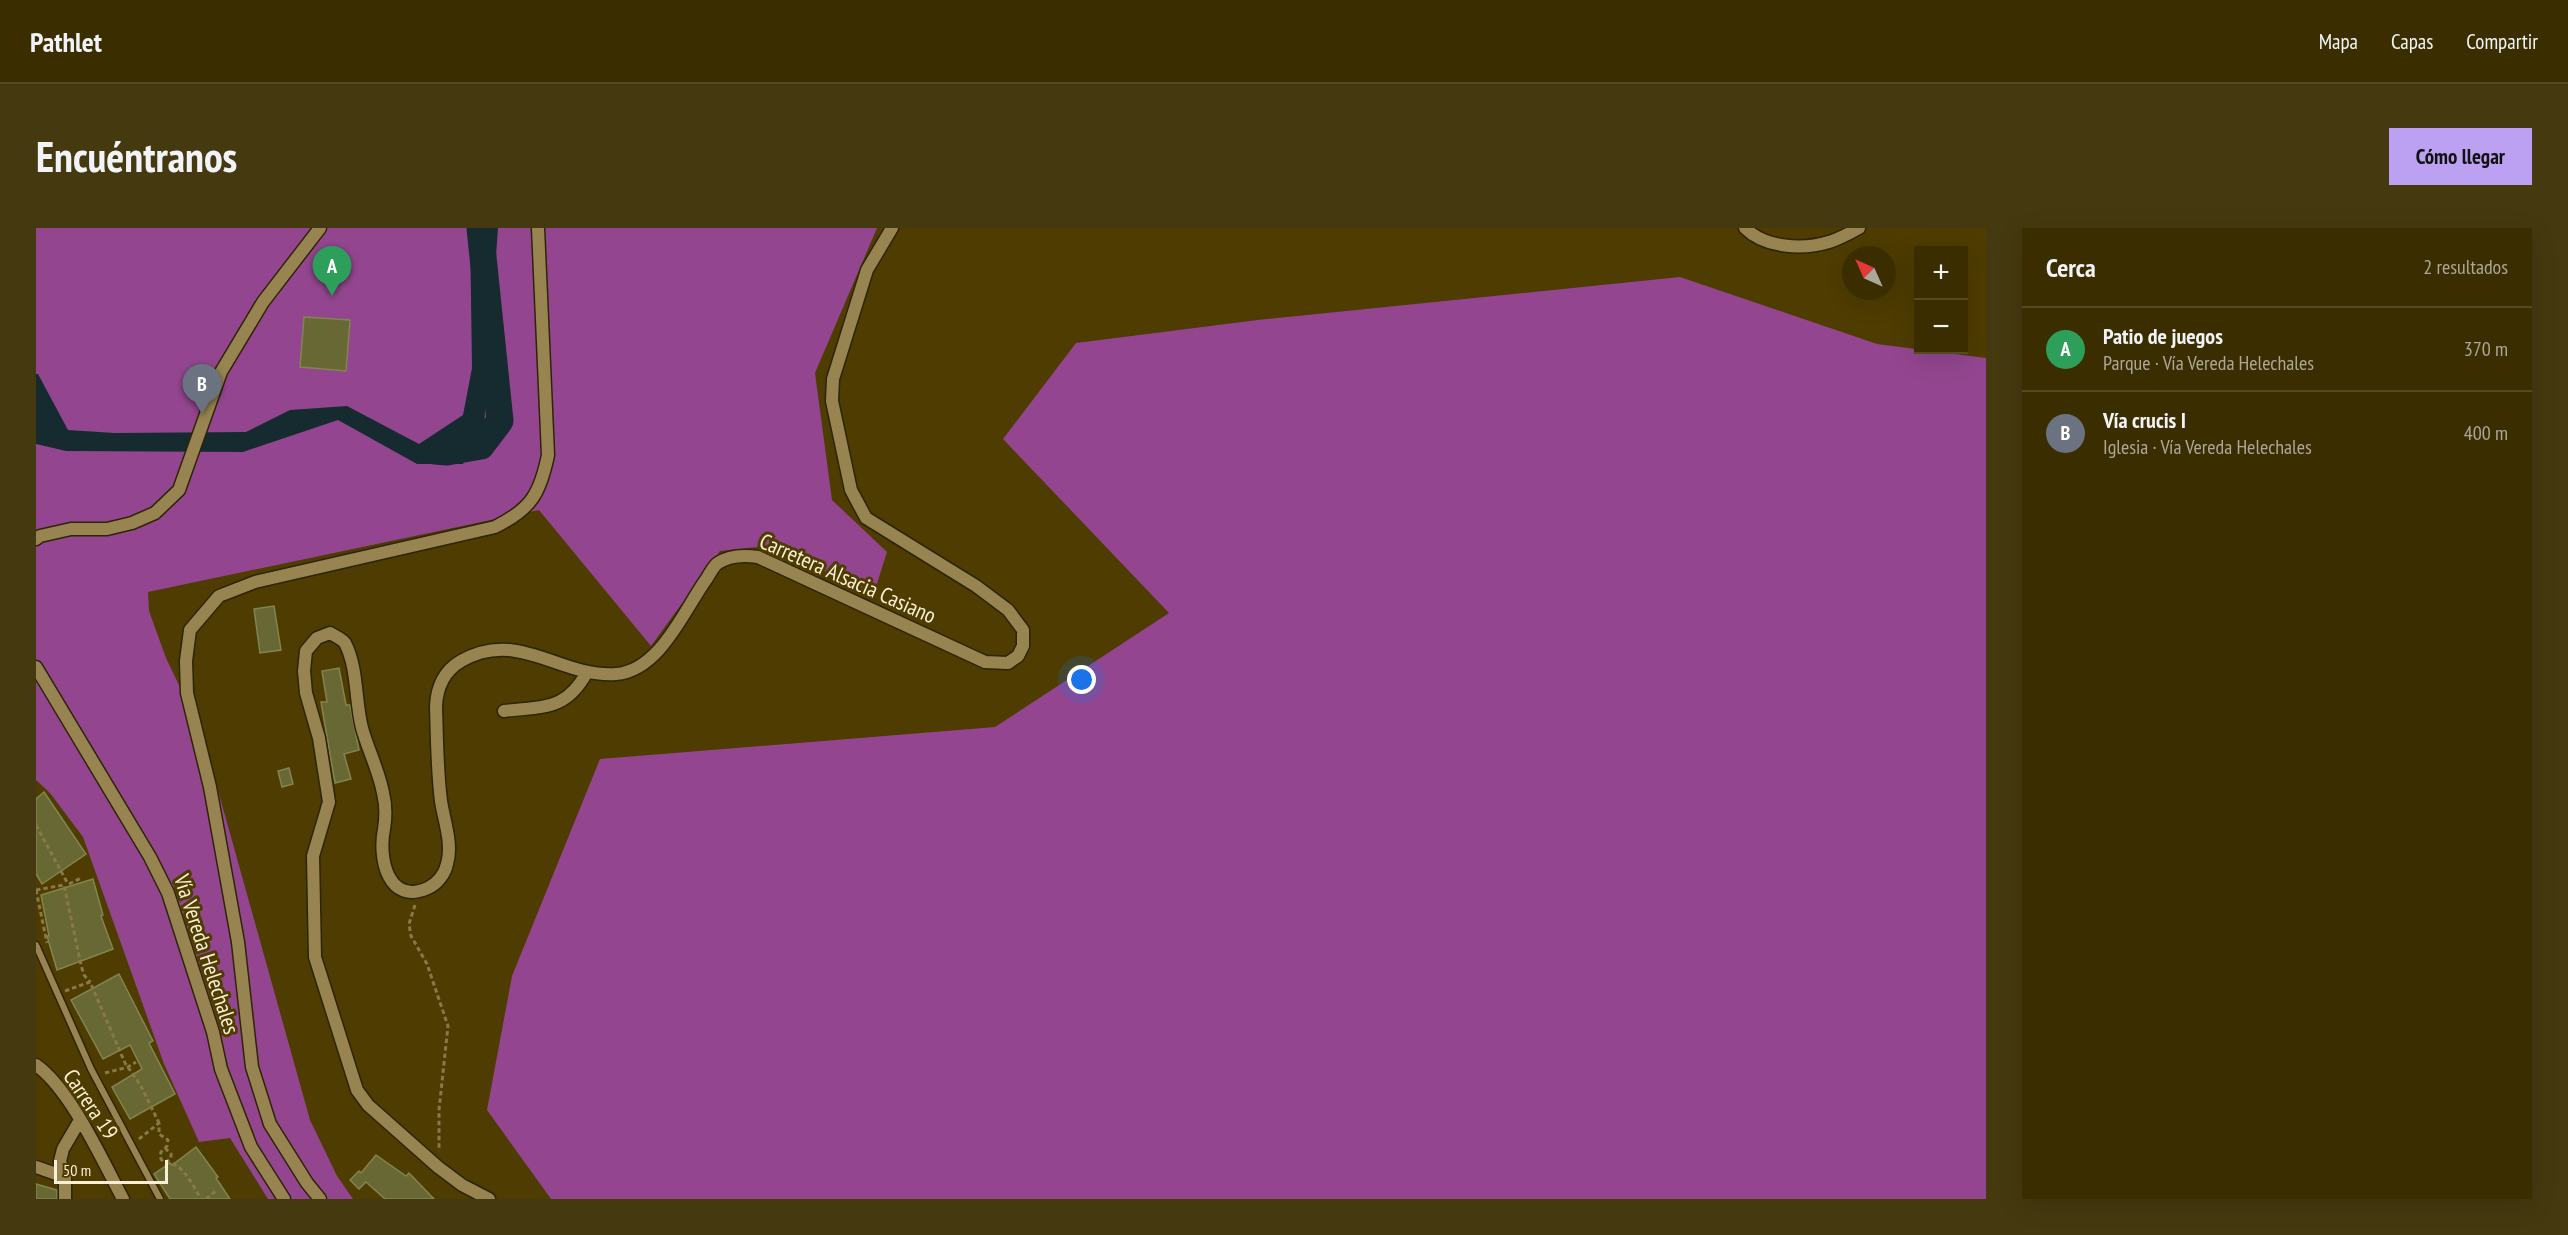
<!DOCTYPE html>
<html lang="es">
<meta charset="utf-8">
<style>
body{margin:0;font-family:"PT Sans Narrow",sans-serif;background:#45390f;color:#f1f3f6}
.controls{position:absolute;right:18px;top:18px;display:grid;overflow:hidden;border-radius:0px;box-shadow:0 6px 24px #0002}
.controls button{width:54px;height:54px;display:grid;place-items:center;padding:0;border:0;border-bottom:2px solid #544922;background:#3a2d00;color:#f1f3f6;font:30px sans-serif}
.compass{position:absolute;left:1806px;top:18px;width:54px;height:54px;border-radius:50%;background:#3a2d00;box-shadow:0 6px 24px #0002;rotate:315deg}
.scale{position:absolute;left:18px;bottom:15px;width:114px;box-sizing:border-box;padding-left:6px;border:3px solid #f9efd4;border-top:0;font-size:16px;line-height:21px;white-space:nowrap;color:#f9efd4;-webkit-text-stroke:4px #4e3c00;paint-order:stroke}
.you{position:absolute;left:1046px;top:452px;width:21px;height:21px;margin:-15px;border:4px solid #fff;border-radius:50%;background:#1a73e8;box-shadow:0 0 0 9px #1a73e833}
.badge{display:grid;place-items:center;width:39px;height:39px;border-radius:50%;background:#bca0f2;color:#fff;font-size:20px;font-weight:700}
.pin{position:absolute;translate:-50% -50px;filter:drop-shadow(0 2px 3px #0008)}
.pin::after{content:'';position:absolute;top:32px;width:21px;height:18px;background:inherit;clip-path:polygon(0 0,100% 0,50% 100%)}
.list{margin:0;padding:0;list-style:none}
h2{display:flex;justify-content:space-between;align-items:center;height:78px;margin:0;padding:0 24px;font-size:26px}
h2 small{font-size:20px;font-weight:400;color:#aba899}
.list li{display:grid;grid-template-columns:39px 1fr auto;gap:18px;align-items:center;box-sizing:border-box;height:84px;padding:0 24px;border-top:2px solid #544922}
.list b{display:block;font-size:22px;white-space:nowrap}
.list p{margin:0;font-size:20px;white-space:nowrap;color:#aba899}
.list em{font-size:20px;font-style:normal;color:#aba899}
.map{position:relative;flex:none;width:1950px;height:971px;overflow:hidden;border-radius:0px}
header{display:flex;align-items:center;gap:36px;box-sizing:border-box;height:84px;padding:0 30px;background:#3a2d00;border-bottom:2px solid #544922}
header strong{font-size:28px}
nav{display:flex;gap:33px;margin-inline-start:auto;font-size:21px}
.intro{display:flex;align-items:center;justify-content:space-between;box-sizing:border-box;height:144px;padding:0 36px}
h1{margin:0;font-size:42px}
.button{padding:15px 27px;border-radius:0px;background:#bca0f2;color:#111;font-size:21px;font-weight:700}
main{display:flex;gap:36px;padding:0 36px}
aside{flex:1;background:#3a2d00;border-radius:0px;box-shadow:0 6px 24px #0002}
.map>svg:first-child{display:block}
.green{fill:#93468f}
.water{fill:#152b2f}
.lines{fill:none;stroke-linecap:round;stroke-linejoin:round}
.river{stroke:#152b2f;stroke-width:27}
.building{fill:#676833;stroke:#83844e;stroke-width:1.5}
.service-casing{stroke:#2e2408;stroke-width:9}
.minor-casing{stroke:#2e2408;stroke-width:15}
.path{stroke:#887948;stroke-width:3;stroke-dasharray:4.5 3;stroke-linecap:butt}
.service{stroke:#988450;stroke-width:6}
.minor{stroke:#988450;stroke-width:12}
.labels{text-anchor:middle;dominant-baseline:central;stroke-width:6;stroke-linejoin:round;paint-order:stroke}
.street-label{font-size:22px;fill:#f9efd4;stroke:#4e3c00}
</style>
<header>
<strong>Pathlet</strong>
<nav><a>Mapa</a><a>Capas</a><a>Compartir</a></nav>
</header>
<div class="intro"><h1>Encuéntranos</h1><a class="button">Cómo llegar</a></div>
<main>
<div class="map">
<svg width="1950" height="971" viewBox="0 0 1950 971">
<rect width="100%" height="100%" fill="#4e3c00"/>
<path class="green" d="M0,0h841l-62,145 17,127 55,52 -13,41 -108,-47 -46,5 -69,95 -112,-136 -391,82 1,19 17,47 36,75 108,387 27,56 16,23h-85l-38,-61 -31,4 -35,-78 -81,-227 -33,-44 -14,-13z
M1644,49l197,67 109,14v841h-1435l-64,-89 25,-134 88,-217 395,-32 174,-114 -166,-174 73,-96 182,-23z"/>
<path class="water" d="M434,0h28l-14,199 -21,37h-46l-79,-44 -95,32 -177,-1 -30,-7v-70h2l30,56 46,3 132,-1 44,-22 57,-4 72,38 44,-29 9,-47z"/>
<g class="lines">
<path class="river" d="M399,223l12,1 34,-6 19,-25 -20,-193"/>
</g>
<path class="building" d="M268,89l46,3 -4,51 -46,-4z
M238,378l7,44 -21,3 -6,-44z
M303,440l7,37h4l9,45 -15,4 7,25 -16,4 -14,-81h6l-5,-31z
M253,540l4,16 -11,3 -4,-16z
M8,564l42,62 -44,30 -6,-10v-75z
M57,651l10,36 -2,1 12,33 -56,21 -10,-34h2l-8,-41z
M83,746l34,67 -4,2 26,51 -45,25 -18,-32 30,-18 -12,-24 -27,14 -32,-59z
M160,919l22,30 -2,1 14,21h-60l-16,-25 16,-11 2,2z
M340,927l30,21 3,-3 25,26h-49l-19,-17 -7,7 -9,-9 9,-9 2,2z
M0,956l21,6v9h-21z"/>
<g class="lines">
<defs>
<path id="service" d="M0,717l55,124 69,130"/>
<path id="minor" d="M1709,0c20,20 58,22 84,14 10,-3 21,-9 30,-14
M0,311l4,-3 31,-7h36l25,-6 23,-10 24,-23 42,-118 42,-70 57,-74
M0,439l114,190 18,36 45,139 8,37 30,78 33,52
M468,483c40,-5 62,0 83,-39
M0,837c35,25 66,95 87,134
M0,939l29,10
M29,971v-22l-5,-16 3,-12 17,-29
M284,971l-13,-16 -37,-59 -18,-57 -14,-125 -28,-155 -23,-94 -1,-32 4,-31 29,-34 36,-14 240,-55c36,-18 45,-33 53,-72l-10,-227
M453,971l-27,-14 -24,-18 -70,-62 -11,-15 -42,-133 -2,-101 16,-54 -10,-64 -13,-45 -2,-22 2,-20 11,-13 13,-5c5,3 12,6 15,10 13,25 10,58 17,85 6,22 17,43 21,65 3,12 3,24 1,36 -6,29 4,77 44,59 9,-4 17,-14 19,-24 6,-20 -3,-43 -6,-63 -4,-31 -4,-63 -5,-95 1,-20 8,-35 25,-45 57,-33 99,17 155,13 43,-3 68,-63 89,-93 4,-5 8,-15 13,-18 12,-8 27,-8 40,-6l227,105 23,1 10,-7 5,-10v-16l-15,-20 -32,-24 -110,-68 -15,-28 -19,-89 1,-22 34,-109 25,-42"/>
</defs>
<use href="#service" class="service-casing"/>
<use href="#minor" class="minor-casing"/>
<path class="path" d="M0,597l32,59
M33,656l12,-6
M0,662l11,53
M0,662l28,-5 17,80 3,10 6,7
M379,677l-6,19 2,12 16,28 21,62 -9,84v41
M29,763l25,-9 35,81 16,23 18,37
M69,845l23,-6 8,-5
M103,911l20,-16v11l9,6 -1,6 -6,6 -1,5 3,5c20,0 28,21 38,37
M129,920l6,6v4l-5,4
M170,971l11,-9"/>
<use href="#service" class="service"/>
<use href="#minor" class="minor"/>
</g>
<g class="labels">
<g class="street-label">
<text transform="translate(812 350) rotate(24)">Carretera Alsacia Casiano</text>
<text transform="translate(171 726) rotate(72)">Vía Vereda Helechales</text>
<text transform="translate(55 876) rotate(56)">Carrera 19</text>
</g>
</g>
</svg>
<div class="controls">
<button>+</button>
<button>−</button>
</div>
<svg class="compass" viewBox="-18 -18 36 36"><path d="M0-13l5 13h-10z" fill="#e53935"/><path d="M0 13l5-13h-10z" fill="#aba899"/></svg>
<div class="scale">50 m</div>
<div class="you"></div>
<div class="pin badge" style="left:296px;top:68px;background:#2e9e5b">A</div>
<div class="pin badge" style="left:166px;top:186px;background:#6b7280">B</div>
</div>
<aside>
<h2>Cerca<small>2 resultados</small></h2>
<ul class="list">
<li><span class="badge" style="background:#2e9e5b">A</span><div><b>Patio de juegos</b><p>Parque · Vía Vereda Helechales</p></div><em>370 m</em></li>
<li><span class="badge" style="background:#6b7280">B</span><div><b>Vía crucis I</b><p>Iglesia · Vía Vereda Helechales</p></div><em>400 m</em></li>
</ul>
</aside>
</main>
